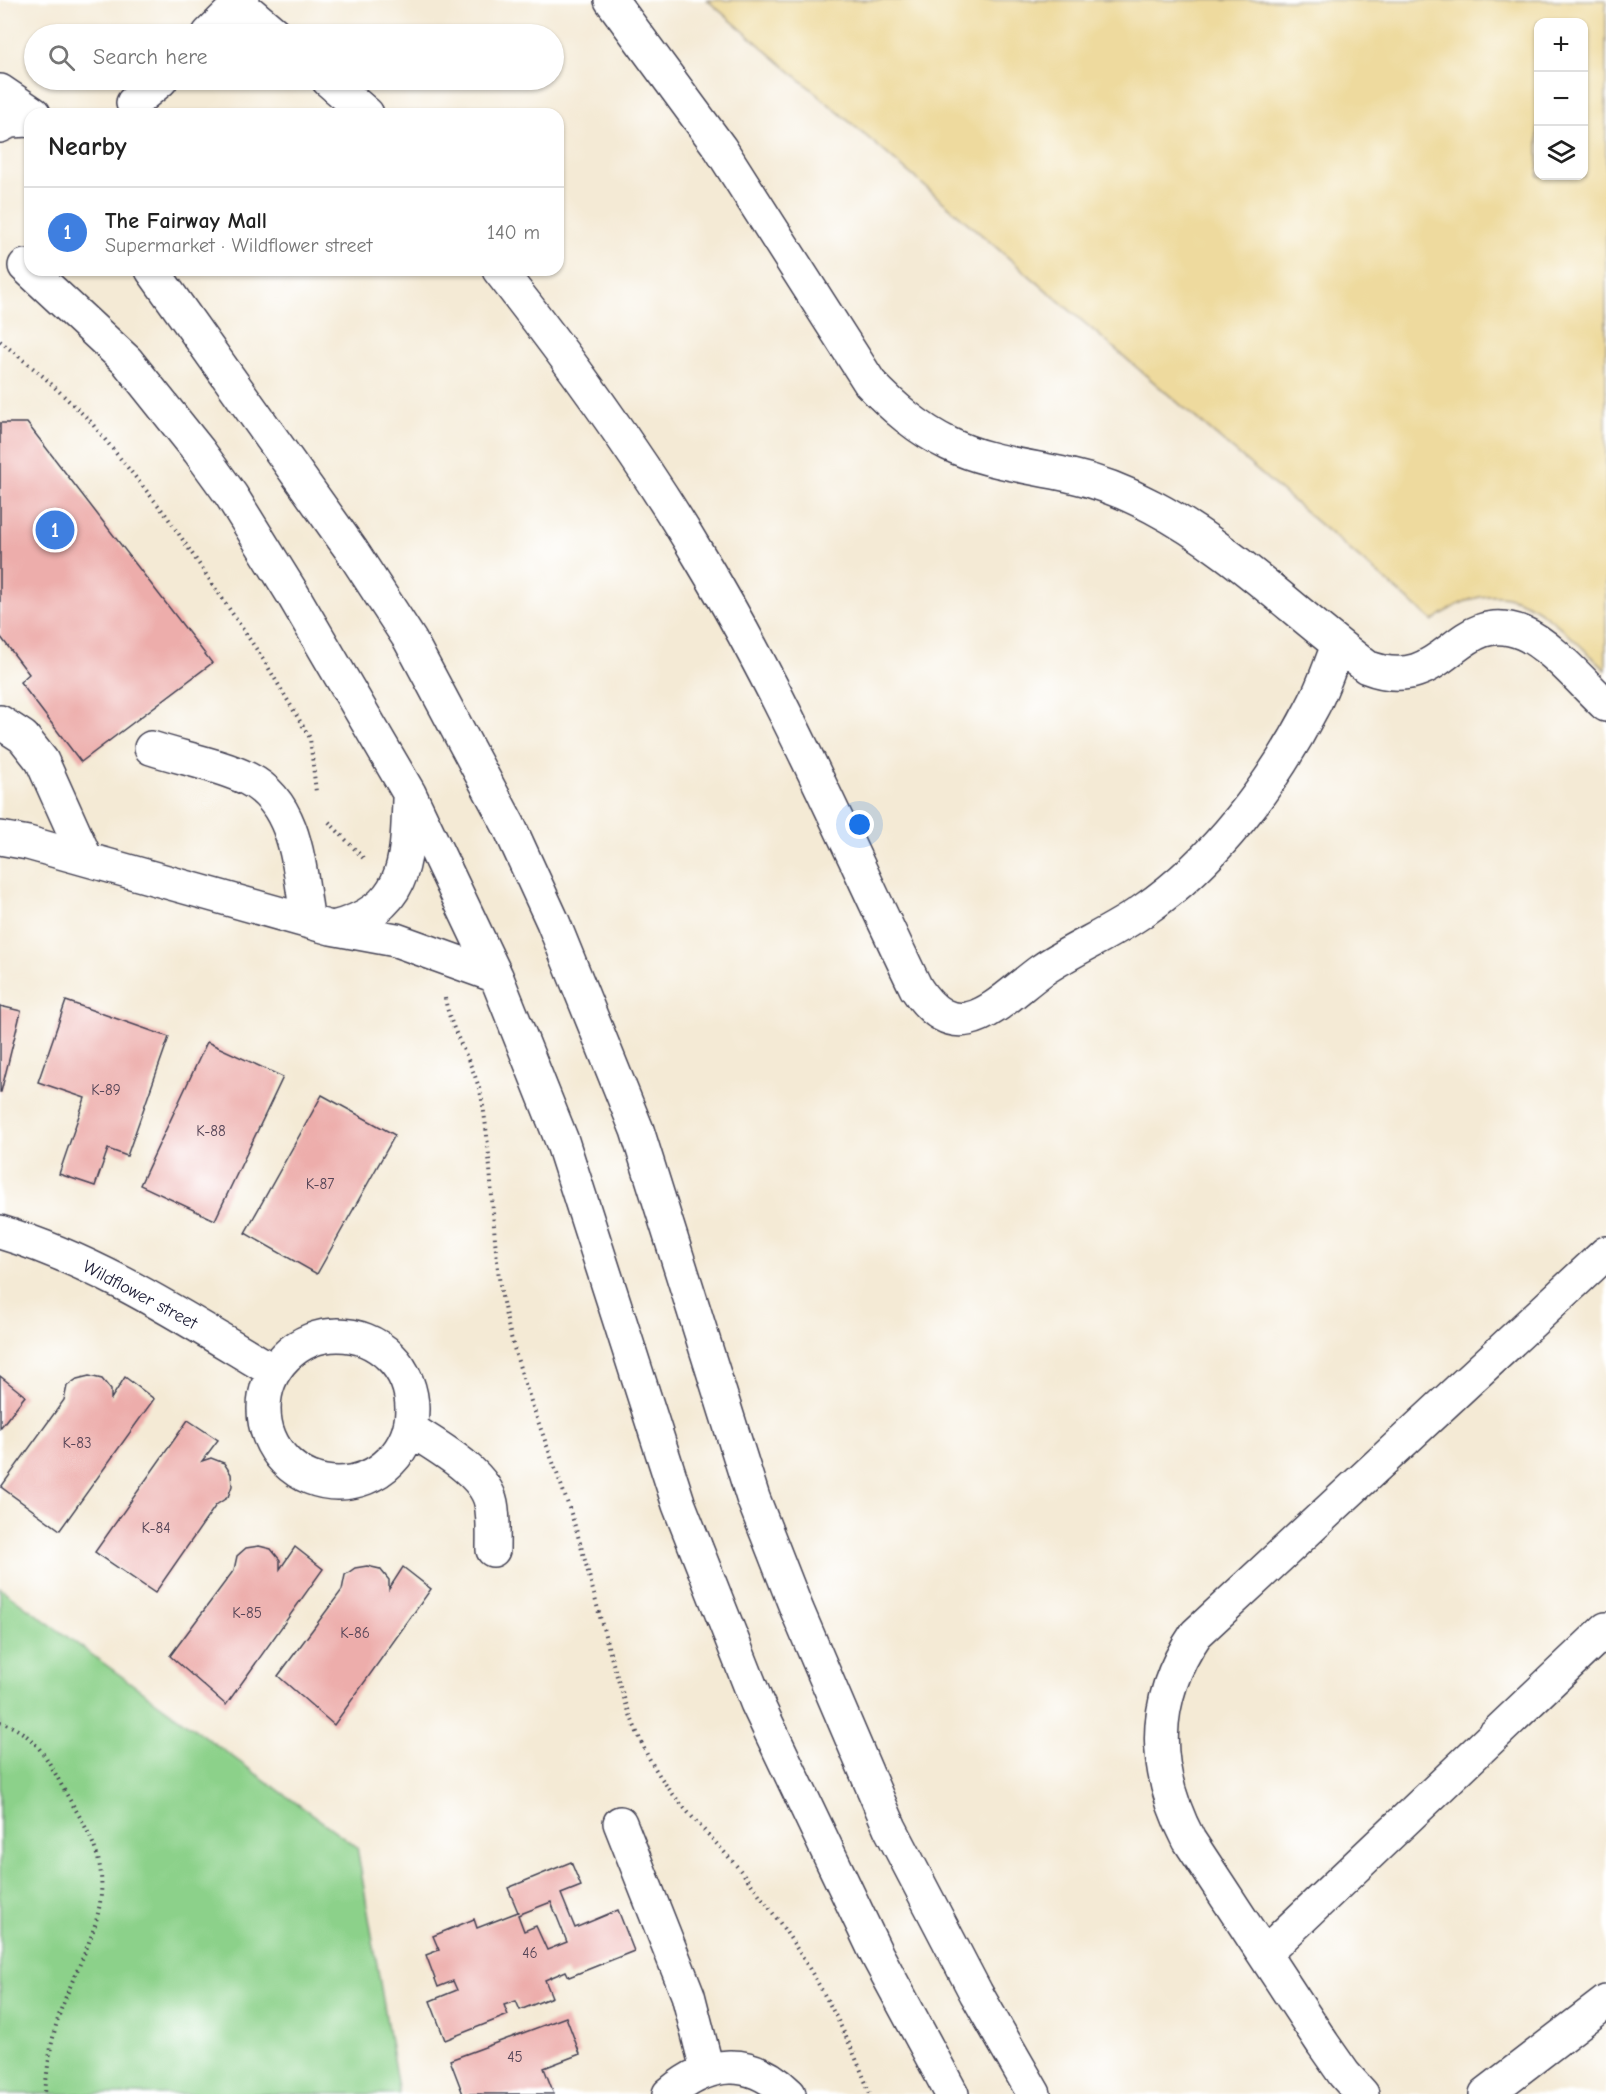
<!DOCTYPE html>
<meta charset="utf-8">
<style>
body{margin:0;font-family:"Comic Neue",sans-serif;background:#f2f2f2;color:#222}
.controls{position:absolute;right:18px;top:18px;display:grid;overflow:hidden;border-radius:12px;box-shadow:0 2px 4px #0004}
.controls button{width:54px;height:54px;display:grid;place-items:center;padding:0;border:0;border-bottom:2px solid #e0e0e0;background:#fff;color:#222;font:30px sans-serif}
.you{position:absolute;left:860px;top:825px;width:21px;height:21px;margin:-15px;border:4px solid #fff;border-radius:50%;background:#1a73e8;box-shadow:0 0 0 9px #1a73e833}
.badge{display:grid;place-items:center;width:39px;height:39px;border-radius:50%;background:#b45309;color:#fff;font-size:20px;font-weight:700}
.pin{position:absolute;translate:-50% -50%;border:3px solid #fff;box-shadow:0 2px 6px #0006}
.list{margin:0;padding:0;list-style:none}
h2{display:flex;justify-content:space-between;align-items:center;height:78px;margin:0;padding:0 24px;font-size:26px}
h2 small{font-size:20px;font-weight:400;color:#767676}
.list li{display:grid;grid-template-columns:39px 1fr auto;gap:18px;align-items:center;box-sizing:border-box;height:90px;padding:0 24px;border-top:2px solid #e0e0e0}
.list b{display:block;font-size:22px;white-space:nowrap}
.list p{margin:0;font-size:20px;white-space:nowrap;color:#767676}
.list em{font-size:20px;font-style:normal;color:#767676}
.icon{flex:none;width:33px;height:33px;fill:none;stroke:currentColor;stroke-width:2;stroke-linecap:round;stroke-linejoin:round}
.map{position:relative;flex:none;width:1606px;height:2094px;overflow:hidden}
.search{position:absolute;background:#fff;box-shadow:0 2px 4px #0004;left:24px;top:24px;width:540px;height:66px;display:flex;align-items:center;gap:15px;box-sizing:border-box;padding:0 21px;border-radius:33px;color:#767676;font-size:22px}
.panel{position:absolute;background:#fff;box-shadow:0 2px 4px #0004;left:24px;top:108px;width:540px;height:168px;border-radius:18px}
.map>svg:first-child{display:block}
.green{fill:#8cd18a;stroke:#577a62;stroke-width:1.5}
.sand{fill:#eeda9e;stroke:#887e6c;stroke-width:1.5;fill-rule:evenodd}
.building{fill:#edadab;fill-rule:evenodd}
.lines{fill:none;stroke-linecap:round;stroke-linejoin:round}
.minor-casing{stroke:#424052;stroke-width:36}
.path{stroke:#424052;stroke-width:4;stroke-dasharray:1.5 4.5;stroke-linecap:butt}
.minor{stroke:#fff;stroke-width:33}
.labels{text-anchor:middle;dominant-baseline:central;stroke-width:5;stroke-linejoin:round;paint-order:stroke}
.number-label{font-size:15px;fill:#554557}
.street-label{font-size:18px;fill:#22223b;stroke:#fff}
</style>
<div class="map">
<svg width="1606" height="2094" viewBox="0 0 1606 2094">
<rect width="100%" height="100%" fill="#fff"/>
<filter id="ink" filterUnits="userSpaceOnUse"><feTurbulence type="fractalNoise" baseFrequency=".0167" numOctaves="2"/><feDisplacementMap in="SourceGraphic" scale="12" xChannelSelector="R" yChannelSelector="G"/><feConvolveMatrix kernelMatrix="1 2 1 2 8 2 1 2 1" color-interpolation-filters="sRGB"/></filter>
<filter id="wash" filterUnits="userSpaceOnUse"><feTurbulence type="fractalNoise" baseFrequency=".008" numOctaves="4" result="noise"/><feDisplacementMap in="SourceGraphic" scale="24" xChannelSelector="R" yChannelSelector="G"/><feGaussianBlur stdDeviation="1.35" result="paint"/><feColorMatrix in="noise" values="0 0 0 0 0 0 0 0 0 0 0 0 0 0 0 0 0 1.4 0 .05"/><feComposite in="paint" operator="in"/></filter>
<g filter="url(#wash)">
<rect width="100%" height="100%" fill="#f4ead5"/>
<path class="green" d="M0,1588l357,259 42,247h-399z"/>
<path class="sand" d="M707,0h899v670c-54,-50 -98,-109 -173,-49zM1538,22h46v154h-46z"/>
<g id="blocks">
<path class="building" d="M0,423h27l185,240 -131,99 -61,-80 9,-8 -29,-38z
M66,1001l103,36 -42,119 -19,-7 -13,37 -36,-12 26,-76 -47,-16z
M0,1006l21,5 -20,81h-1z
M207,1042l76,35 -68,143 -75,-35z
M322,1095l73,40 -78,139 -72,-41z
M0,1376l25,20 -25,32z
M89,1376l13,3 9,11v9l14,-22 29,22 -94,131 -59,-43 63,-87 3,-14 10,-7z
M188,1420l30,20 -16,21 9,-3 13,5 7,11 1,12 -4,11 -12,8 -61,88 -60,-41z
M259,1546l12,3 9,11v9l15,-22 28,22 -97,136 -56,-49 64,-86 3,-14 9,-8z
M367,1566l13,3 9,11v9l14,-22 28,22 -97,136 -56,-49 64,-86 3,-15 10,-7z
M571,1862l10,24 -20,8 14,34 43,-18 16,41 -65,26 -3,-6 -21,9 7,17 -32,13 -4,-9 -12,4 4,10 -63,25 -15,-39 27,-11 -4,-9 -15,6 -12,-32 13,-5 -6,-14 41,-17 3,9 41,-16 -10,-24zM551,1902l16,40 -20,8 -11,-24 -12,5 -6,-16z
M566,2017l14,37 -36,14 10,26h-91l-13,-34z"/>
</g>
</g>
<g filter="url(#ink)">
<use href="#blocks" fill-opacity="0" stroke="#424052" stroke-width="1.5"/>
<g class="lines">
<defs>
<path id="minor" d="M235,0l40,34
M611,0l109,148 150,235c24,25 48,46 79,61 36,18 79,22 119,31 28,6 59,18 85,32 78,41 143,107 214,160 79,31 88,-62 156,-34 28,12 60,51 83,72
M209,34l34,-34
M328,80l39,34
M0,91l34,23
M133,103l28,-23
M0,126l10,-5 20,-1
M25,266l102,95 72,90 32,44 61,98 117,200 87,183 66,165 117,364 78,198 120,252 75,139
M152,270l200,281 58,89 99,186 44,96 84,208 116,368 44,112 93,218 86,165 58,101
M499,270c73,93 143,189 203,291 82,136 145,284 214,427 43,66 83,13 126,-18 32,-22 70,-37 102,-60 71,-49 129,-126 168,-202 11,-20 18,-42 26,-63
M0,722l23,15 19,24 44,98
M151,748c30,10 69,17 97,31 51,25 51,94 60,142
M0,838l28,5 303,85 65,12 100,36
M333,928c74,-19 74,-65 76,-129
M0,1232c98,29 186,87 273,139
M264 1409a74 74 0 1 1 148 0a74 74 0 1 1-148 0Z
M410,1429c25,17 75,43 81,74 3,15 2,32 2,47
M620,1823l68,172 19,74
M1264,1954l342,-325
M669,2094c40,-34 81,-38 120,0
M1362,2094l-18,-20 -21,-30 -134,-204c-37,-71 -39,-139 7,-206l410,-381
M1486,2094l120,-92"/>
</defs>
<use href="#minor" class="minor-casing"/>
<path class="path" d="M0,341l44,36 46,44 76,94 99,147 45,76 6,54
M329,822l36,38
M445,998c6,36 30,66 37,102 11,63 9,128 19,191 14,82 49,156 74,235 22,72 36,148 67,218 24,53 67,88 103,132 51,64 97,141 125,218
M0,1722c35,11 47,36 63,66 11,20 25,40 32,61 23,62 -22,117 -38,173 -7,24 -10,48 -12,72"/>
<use href="#minor" class="minor"/>
</g>
</g>
<g class="labels">
<g class="number-label">
<text x="106" y="1090">K-89</text>
<text x="211" y="1131">K-88</text>
<text x="320" y="1184">K-87</text>
<text x="77" y="1443">K-83</text>
<text x="156" y="1528">K-84</text>
<text x="247" y="1613">K-85</text>
<text x="355" y="1633">K-86</text>
<text x="530" y="1953">46</text>
<text x="515" y="2057">45</text>
</g>
<g class="street-label">
<text transform="translate(140 1295) rotate(28)">Wildflower street</text>
</g>
</g>
</svg>
<div class="controls">
<button>+</button>
<button>−</button>
<button><svg class="icon" aria-label="layers" viewBox="0 0 24 24"><path d="M12 4l9 5-9 5-9-5zM3 14l9 5 9-5"/></svg></button>
</div>
<div class="you"></div>
<div class="pin badge" style="left:55px;top:530px;background:#3f7fe0">1</div>
<div class="search"><svg class="icon" aria-label="search" viewBox="0 0 24 24"><circle cx="10" cy="10" r="6"/><path d="M15 15l6 6"/></svg>Search here</div>
<section class="panel">
<h2>Nearby<small></small></h2>
<ul class="list">
<li><span class="badge" style="background:#3f7fe0">1</span><div><b>The Fairway Mall</b><p>Supermarket · Wildflower street</p></div><em>140 m</em></li>
</ul>
</section>
</div>
